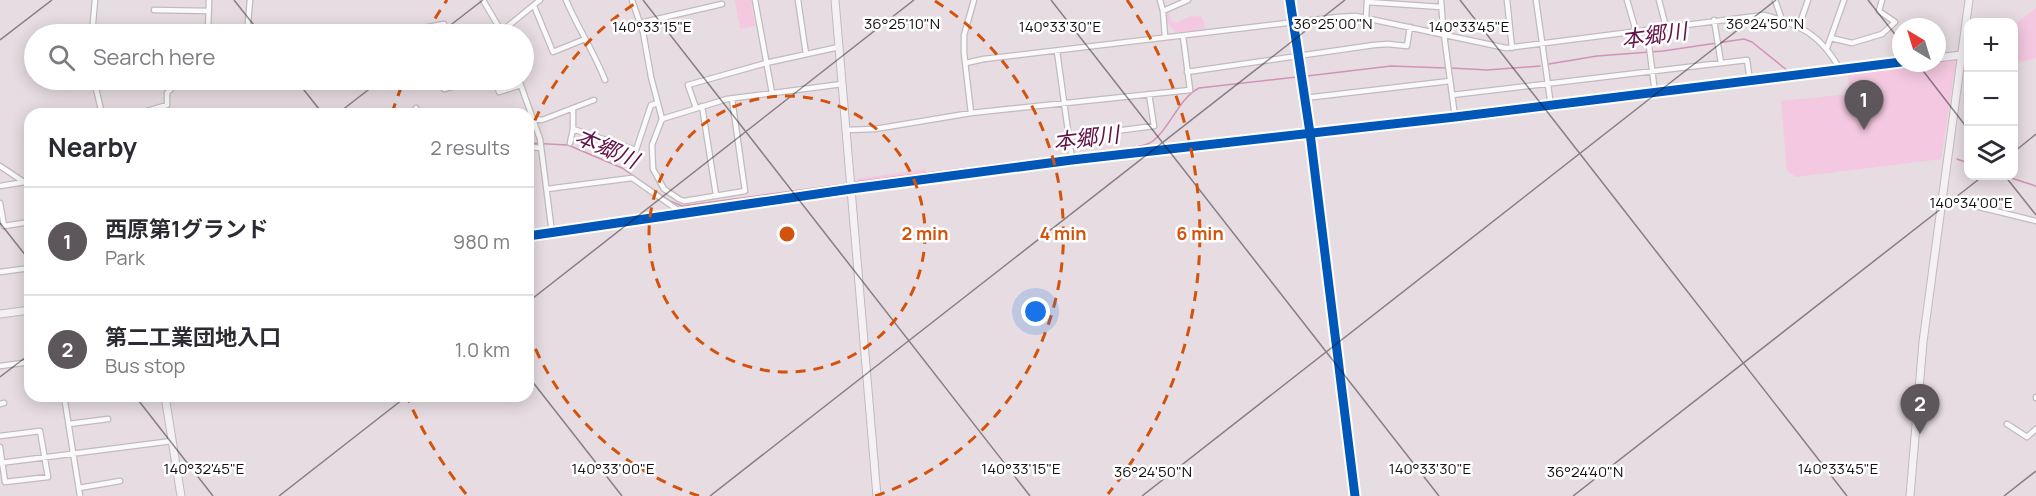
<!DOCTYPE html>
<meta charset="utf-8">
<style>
body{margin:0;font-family:Manrope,"Noto Sans JP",sans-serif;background:#f2f2f3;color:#2b2b33}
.controls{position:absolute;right:18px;top:18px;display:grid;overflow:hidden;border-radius:12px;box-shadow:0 3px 15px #0003}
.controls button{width:54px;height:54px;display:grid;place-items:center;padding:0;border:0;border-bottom:2px solid #e1e1e2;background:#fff;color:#2b2b33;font:30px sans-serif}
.compass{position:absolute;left:1892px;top:18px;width:54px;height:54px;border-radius:50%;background:#fff;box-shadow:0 3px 15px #0003;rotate:322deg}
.you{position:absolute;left:1036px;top:312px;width:21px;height:21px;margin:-15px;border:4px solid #fff;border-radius:50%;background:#1a73e8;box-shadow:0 0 0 9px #1a73e833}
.badge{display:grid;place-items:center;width:39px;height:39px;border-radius:50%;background:#5d565a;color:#fff;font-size:20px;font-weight:700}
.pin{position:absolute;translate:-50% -50px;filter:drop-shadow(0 2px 3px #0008)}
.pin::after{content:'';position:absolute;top:32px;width:21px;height:18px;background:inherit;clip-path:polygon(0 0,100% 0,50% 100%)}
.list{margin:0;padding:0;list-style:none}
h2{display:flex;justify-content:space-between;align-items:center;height:78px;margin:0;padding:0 24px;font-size:26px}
h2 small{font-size:20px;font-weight:400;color:#7c7c81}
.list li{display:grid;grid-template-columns:39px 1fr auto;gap:18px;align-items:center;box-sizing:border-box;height:108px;padding:0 24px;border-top:2px solid #e1e1e2}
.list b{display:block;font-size:22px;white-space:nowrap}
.list p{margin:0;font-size:20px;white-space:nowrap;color:#7c7c81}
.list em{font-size:20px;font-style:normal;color:#7c7c81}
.icon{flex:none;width:33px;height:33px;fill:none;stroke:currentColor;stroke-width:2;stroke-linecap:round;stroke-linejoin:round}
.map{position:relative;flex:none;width:2036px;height:496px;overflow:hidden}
.search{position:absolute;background:#fff;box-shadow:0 3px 15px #0003;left:24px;top:24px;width:510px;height:66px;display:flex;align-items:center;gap:15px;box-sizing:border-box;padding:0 21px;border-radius:33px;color:#7c7c81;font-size:22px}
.panel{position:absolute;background:#fff;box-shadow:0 3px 15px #0003;left:24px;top:108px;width:510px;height:294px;border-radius:18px}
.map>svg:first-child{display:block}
.green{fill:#f3c8e0}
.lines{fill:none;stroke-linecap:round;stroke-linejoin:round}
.stream{stroke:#d292b8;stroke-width:1.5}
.street-casing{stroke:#c2babe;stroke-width:7}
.secondary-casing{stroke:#c2babe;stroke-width:9}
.street{stroke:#fbfafa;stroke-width:4.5}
.secondary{stroke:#f4f0f3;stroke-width:7}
.cycleway-casing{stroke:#fff;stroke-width:13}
.cycleway{stroke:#0057b8;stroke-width:9}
.ticks{fill:none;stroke:#130e11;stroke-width:1.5;stroke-opacity:0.45}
.ring{fill:none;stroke:#d3520c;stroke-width:3;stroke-dasharray:10 8}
.labels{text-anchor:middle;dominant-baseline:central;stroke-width:5;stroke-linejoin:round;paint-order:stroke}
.water-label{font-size:22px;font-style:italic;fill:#631248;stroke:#fff}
.ticks-label{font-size:15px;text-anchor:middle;fill:#130e11;stroke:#fff;stroke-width:5;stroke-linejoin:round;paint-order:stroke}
.centre{fill:#d3520c;stroke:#fff;stroke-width:3}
.ring-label{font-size:18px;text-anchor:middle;font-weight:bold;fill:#d3520c;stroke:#fff;stroke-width:5;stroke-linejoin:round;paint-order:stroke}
</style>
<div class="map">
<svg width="2036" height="496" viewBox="0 0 2036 496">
<rect width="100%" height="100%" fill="#e6dce1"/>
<path class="green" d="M735,0h16l4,26 -15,3z
M2036,8v50l-22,5v-38z
M1167,10l5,11 4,2 16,-7 10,1 4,13 -30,2 -11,-11z
M1956,59l-15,100 -145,18 -9,-6 -6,-70 68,-7 -1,-22z
M926,169v5l-2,2 -60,8 -8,-5z"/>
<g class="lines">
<path class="stream" d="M1549,64l48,-8 66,-5 81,-12 8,3 36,29
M1451,68l36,2 53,-4
M1307,76l84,-10 55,2
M528,143l40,2 54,23 48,33 12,5 163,-22
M1073,155c17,-3 69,-5 80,-14 18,-14 25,-42 46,-53l98,-11
M1957,159l11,4
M2005,176l31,10
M855,182l214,-27"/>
<defs>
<path id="street" d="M209,0l-1,33 34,1
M483,0l20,34
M566,0c12,28 28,52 39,80
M632,0l11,32 8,45 11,42 -10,26 1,24 11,20 15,10 5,2 61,-10 -13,-92
M755,0l17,93
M798,0l8,54
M1160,0l3,11 2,26
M1290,0l20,133
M1441,0l2,27 12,90
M1507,0l5,48
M1536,0l15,106
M1627,0l9,31
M1659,0l7,27
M1775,0l7,20
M1367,2l74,5
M534,6l19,46 32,-13
M154,10l55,1
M1163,11l25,-11
M1366,18l1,-18
M1714,20l7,43
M640,23l82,-19
M1799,26l9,-26
M1647,30l8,63
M92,34l3,-34
M247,34l3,-34
M413,34l-1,-4 32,-6 2,10
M492,34l10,-3 38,-31
M1831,38l21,5 30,-9 13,-12 -16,-11 3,-11
M1827,48l17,-48
M1057,51l15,109
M966,63l18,-4 354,-42 18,-1 150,32 258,-33c37,10 56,19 76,54
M1187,72l187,-27 14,-1 19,2 3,-19
M94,80l8,34
M266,80h2
M496,80l3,12 22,-7
M519,80l21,59 12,94
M444,89l33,-9
M1452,95l295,-35 3,21
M1305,98l145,-17
M702,106l14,89
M416,108l2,6
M696,108l-8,-23 78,-22 73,-16
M971,113l-7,-60v-18l10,-35
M137,114l30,-9v-12l6,-6 1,-7
M533,119l9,1 52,-20
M662,119l65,-20 115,-15
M573,129l63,21 15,-45 7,-2
M846,130l29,-1 96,-16 219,-23 -7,-54
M1069,137l85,-11 -5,-32
M570,143l3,-14v-20
M528,147l13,1
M0,166l30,20
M0,186l25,-4
M547,189l85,-11 50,35
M1942,198l94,23
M0,203l4,23 26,-4
M0,272l30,-4
M0,366l30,-4
M64,396l16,100
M2036,397v1
M0,404l4,-1
M69,424l39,-5
M2007,424l20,13 9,-8
M0,436l40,-5 8,46 -43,5 -5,-35
M0,463l172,-22
M79,488l41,-7"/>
<path id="secondary" d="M835,0l42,496
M1937,58l24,-3
M1310,133l45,363
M528,236l323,-47 221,-29 383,-43 446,-55
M0,314l30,-4
M165,396l16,100
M1910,496l13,-154 46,-342"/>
</defs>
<use href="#street" class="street-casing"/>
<use href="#secondary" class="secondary-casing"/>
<use href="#street" class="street"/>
<use href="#secondary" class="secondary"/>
<defs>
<path id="cycleway" d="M1290,0l20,133 45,363
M528,236l323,-47 221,-29 383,-43 446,-55"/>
</defs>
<use href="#cycleway" class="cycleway-casing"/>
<use href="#cycleway" class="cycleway"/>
</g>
<path class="ticks" d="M234,0l27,34M643,0l387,496M1051,0l388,496M1460,0l387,496M1868,0l33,42M439,34l44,-34M0,40l52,-40M1917,63l51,66M296,80l27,34M337,114l44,-34M2014,152l22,-18M2005,176l31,39M0,223l30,38M528,302l386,-302M528,376l94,120M0,377l30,-23M135,396l78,100M279,496l128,-100M710,496l635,-496M1142,496l634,-496M1573,496l410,-320M2004,496l32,-25"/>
<g class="ring">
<circle cx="787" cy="234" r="138"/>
<path d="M699 496A276 276 0 0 1 528 331M528 137A276 276 0 0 1 639 1M935 1A276 276 0 0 1 875 496"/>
<path d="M466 494A413 413 0 0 1 408 399M392 113A413 413 0 0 1 403 83M426 34A413 413 0 0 1 447 0M1127 0A413 413 0 0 1 1108 494"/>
</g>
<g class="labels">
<g class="water-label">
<text transform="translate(1654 35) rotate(-8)">本郷川</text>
<text transform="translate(1086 138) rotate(-7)">本郷川</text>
<text transform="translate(607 148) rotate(24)">本郷川</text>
</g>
</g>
<g class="ticks-label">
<text x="1765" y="29">36°24'50"N</text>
<text x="902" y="29">36°25'10"N</text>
<text x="1333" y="29">36°25'00"N</text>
<text x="652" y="32">140°33'15"E</text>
<text x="1060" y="32">140°33'30"E</text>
<text x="1469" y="32">140°33'45"E</text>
<text x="1971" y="208">140°34'00"E</text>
<text x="204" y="474">140°32'45"E</text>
<text x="613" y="474">140°33'00"E</text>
<text x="1021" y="474">140°33'15"E</text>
<text x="1430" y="474">140°33'30"E</text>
<text x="1838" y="474">140°33'45"E</text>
<text x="1153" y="477">36°24'50"N</text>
<text x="1585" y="477">36°24'40"N</text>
</g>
<circle cx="787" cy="234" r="9" class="centre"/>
<g class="ring-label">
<text x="925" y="240">2 min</text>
<text x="1063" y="240">4 min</text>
<text x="1200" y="240">6 min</text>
</g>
</svg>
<div class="controls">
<button>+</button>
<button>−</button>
<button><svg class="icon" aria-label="layers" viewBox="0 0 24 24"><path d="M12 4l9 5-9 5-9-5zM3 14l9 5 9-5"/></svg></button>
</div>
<svg class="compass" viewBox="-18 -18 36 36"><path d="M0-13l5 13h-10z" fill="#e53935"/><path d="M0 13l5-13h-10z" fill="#7c7c81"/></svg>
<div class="you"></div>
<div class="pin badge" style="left:1864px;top:130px">1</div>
<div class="pin badge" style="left:1920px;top:434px">2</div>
<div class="search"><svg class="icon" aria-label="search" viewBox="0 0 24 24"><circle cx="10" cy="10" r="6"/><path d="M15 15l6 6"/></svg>Search here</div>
<section class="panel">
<h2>Nearby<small>2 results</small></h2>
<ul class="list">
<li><span class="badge">1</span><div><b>西原第1グランド</b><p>Park</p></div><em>980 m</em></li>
<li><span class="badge">2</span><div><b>第二工業団地入口</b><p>Bus stop</p></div><em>1.0 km</em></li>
</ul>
</section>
</div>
